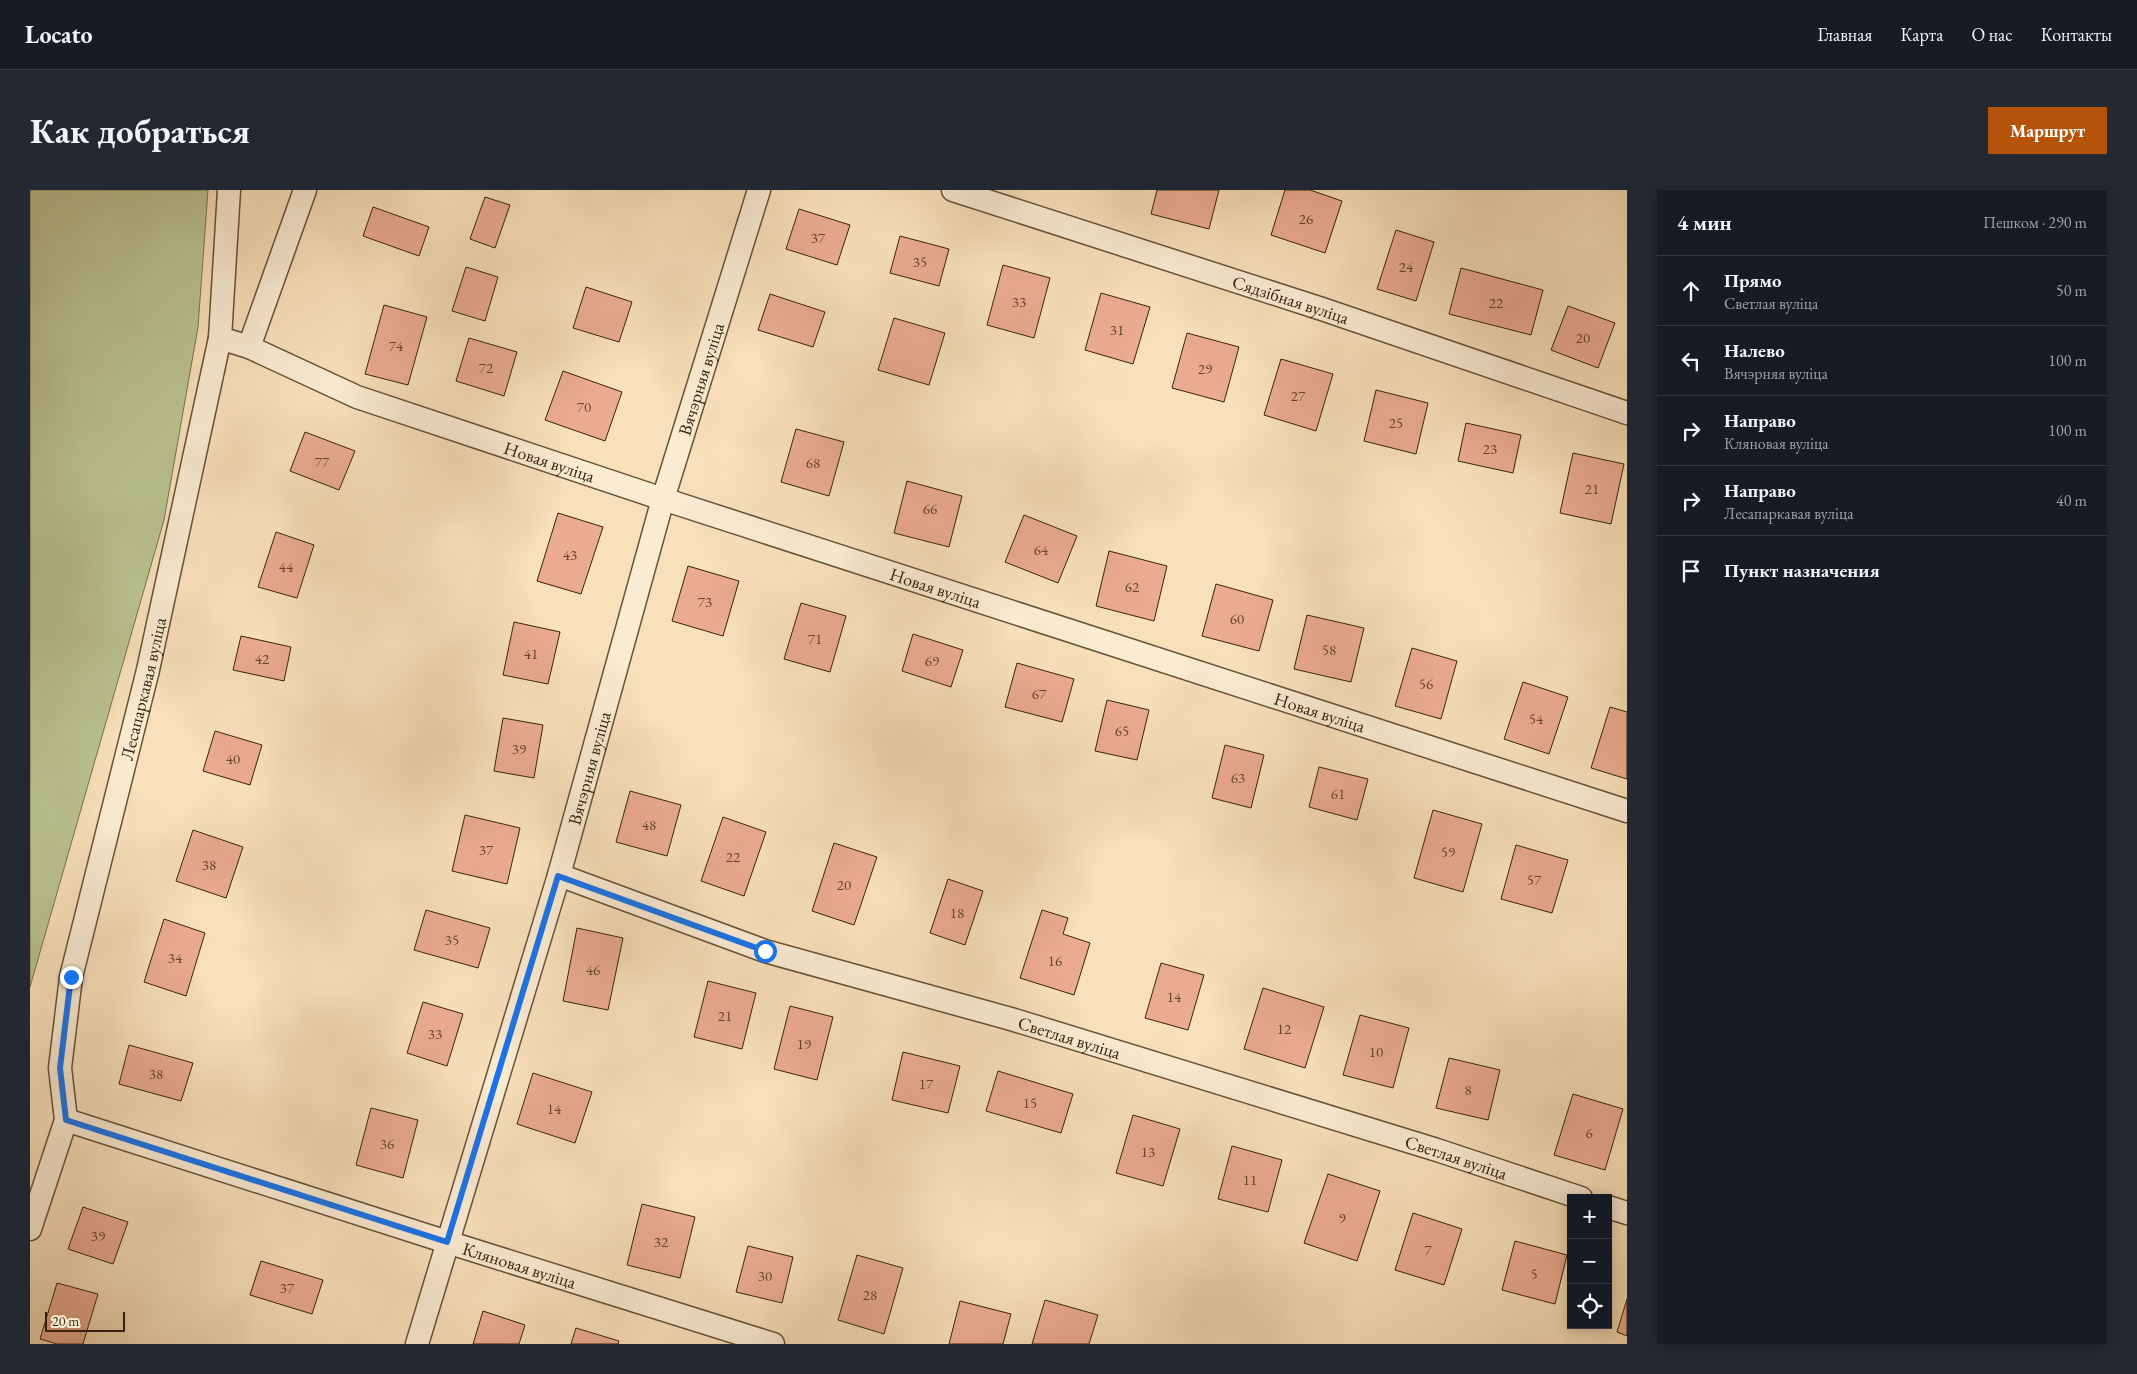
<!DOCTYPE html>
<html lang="ru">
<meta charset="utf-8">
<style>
body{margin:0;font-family:"EB Garamond",serif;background:#242831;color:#f1f3f6}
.controls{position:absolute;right:15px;bottom:15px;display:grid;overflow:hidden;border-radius:0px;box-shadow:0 2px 12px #0003}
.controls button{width:45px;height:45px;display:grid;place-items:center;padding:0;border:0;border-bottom:1px solid #363941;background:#171b24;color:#f1f3f6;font:25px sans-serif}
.scale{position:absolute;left:15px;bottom:12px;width:80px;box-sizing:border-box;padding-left:5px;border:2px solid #37230b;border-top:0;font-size:14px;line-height:18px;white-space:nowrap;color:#37230b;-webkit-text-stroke:4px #faebd3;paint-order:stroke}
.stop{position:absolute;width:15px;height:15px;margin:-11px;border:4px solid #1a73e8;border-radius:50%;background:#fff}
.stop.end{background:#1a73e8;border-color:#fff;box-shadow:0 1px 5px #0008}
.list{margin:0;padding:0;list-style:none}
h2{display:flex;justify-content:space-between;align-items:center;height:65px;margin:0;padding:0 20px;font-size:21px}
h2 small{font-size:16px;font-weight:400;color:#9ea1a6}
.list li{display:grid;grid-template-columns:32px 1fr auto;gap:15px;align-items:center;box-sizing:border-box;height:70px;padding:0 20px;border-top:1px solid #363941}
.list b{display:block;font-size:19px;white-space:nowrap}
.list p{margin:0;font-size:16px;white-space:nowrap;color:#9ea1a6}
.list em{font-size:16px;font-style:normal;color:#9ea1a6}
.icon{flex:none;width:28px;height:28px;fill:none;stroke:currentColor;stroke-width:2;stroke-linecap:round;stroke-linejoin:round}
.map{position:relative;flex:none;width:1597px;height:1154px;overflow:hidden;border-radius:0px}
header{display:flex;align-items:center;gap:30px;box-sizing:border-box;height:70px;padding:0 25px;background:#171b24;border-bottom:1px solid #363941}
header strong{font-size:24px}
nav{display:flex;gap:28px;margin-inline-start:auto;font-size:18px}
.intro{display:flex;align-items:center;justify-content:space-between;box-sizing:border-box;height:120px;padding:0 30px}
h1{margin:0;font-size:35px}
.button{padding:12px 22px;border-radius:0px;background:#b45309;color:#fff;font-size:18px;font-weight:700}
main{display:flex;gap:30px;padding:0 30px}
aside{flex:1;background:#171b24;border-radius:0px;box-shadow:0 2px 12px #0003}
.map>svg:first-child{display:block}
.green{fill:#bac392;stroke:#78734e}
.building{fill:#ebab91;stroke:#37230b}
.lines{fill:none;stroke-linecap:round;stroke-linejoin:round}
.street-casing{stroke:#675237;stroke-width:25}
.street{stroke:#faebd3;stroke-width:22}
.route{stroke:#1a73e8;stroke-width:6}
.labels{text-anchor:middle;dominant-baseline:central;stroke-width:4;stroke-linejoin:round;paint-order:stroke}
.number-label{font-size:15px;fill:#64452c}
.street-label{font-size:18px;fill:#37230b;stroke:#faebd3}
</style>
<header>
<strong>Locato</strong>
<nav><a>Главная</a><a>Карта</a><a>О нас</a><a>Контакты</a></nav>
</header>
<div class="intro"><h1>Как добраться</h1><a class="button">Маршрут</a></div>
<main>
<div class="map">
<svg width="1597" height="1154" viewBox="0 0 1597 1154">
<rect width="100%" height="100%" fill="#f8e0bb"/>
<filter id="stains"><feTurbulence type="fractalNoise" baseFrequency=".004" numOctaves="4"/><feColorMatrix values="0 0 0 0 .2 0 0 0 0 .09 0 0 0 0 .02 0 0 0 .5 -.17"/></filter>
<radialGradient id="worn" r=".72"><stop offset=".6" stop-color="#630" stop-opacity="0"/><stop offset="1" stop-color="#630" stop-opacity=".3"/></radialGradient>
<path class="green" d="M0,0h178l-10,137 -34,193 -134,467z"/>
<path class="building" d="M1127,0h62l-10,39 -58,-15z
M1255,0h25l32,11 -17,52 -54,-18z
M455,7l25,8 -15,43 -25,-9z
M343,17l56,20 -10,29 -56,-20z
M769,19l51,16 -13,40 -51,-16z
M1366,40l38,12 -18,59 -39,-12z
M870,46l49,13 -10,37 -49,-13z
M973,75l47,13 -16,60 -47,-13z
M436,77l32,10 -13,44 -33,-10z
M1431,78l82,22 -12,45 -82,-21z
M556,97l46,15 -13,40 -46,-14z
M1071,103l49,14 -17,57 -48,-14z
M740,104l55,18 -12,35 -55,-17z
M354,115l43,12 -19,68 -43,-11z
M1538,116l47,17 -17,45 -47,-18z
M864,128l51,15 -16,52 -51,-15z
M1157,143l52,14 -15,55 -52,-14z
M439,148l48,14 -13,44 -48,-15z
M1251,169l52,15 -17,57 -52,-16z
M533,181l59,21 -17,49 -60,-21z
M1346,200l52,13 -12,51 -52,-13z
M1436,233l55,12 -8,38 -55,-12z
M766,239l48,13 -15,54 -48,-14z
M275,242l50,19 -16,39 -49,-19z
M1543,263l51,11 -13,60 -51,-11z
M877,291l55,15 -13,51 -55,-14z
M528,323l45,14 -22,67 -44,-13z
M994,325l53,21 -19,47 -53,-21z
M246,342l38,13 -17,53 -39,-11z
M1079,361l58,15 -13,55 -58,-15z
M658,376l51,15 -16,55 -51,-15z
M1186,394l57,16 -14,51 -57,-15z
M771,413l45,13 -16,56 -46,-13z
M1277,425l57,13 -13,54 -57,-13z
M484,432l46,10 -12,52 -45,-9z
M883,444l50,16 -12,37 -49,-16z
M211,446l50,11 -7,34 -51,-11z
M1382,458l45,13 -16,58 -46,-13z
M987,473l57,16 -12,43 -57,-15z
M1493,492l45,15 -19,57 -45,-15z
M1077,510l42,10 -12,50 -42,-9z
M1580,517l17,5v67l-36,-11z
M473,528l40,7 -9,53 -40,-7z
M185,541l47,14 -12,40 -47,-14z
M1195,555l39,10 -13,53 -39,-10z
M1289,577l49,12 -11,41 -48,-13z
M600,601l51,14 -14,51 -51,-14z
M1403,620l49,14 -19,68 -49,-14z
M435,625l55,13 -13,56 -55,-13z
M693,627l43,15 -22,64 -43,-15z
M163,640l50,17 -17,51 -50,-17z
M804,653l43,14 -23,68 -42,-14z
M1486,655l52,15 -16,53 -51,-14z
M918,689l35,12 -18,54 -35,-12z
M396,720l64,18 -12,40 -64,-18z
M1012,720l26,8 -5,16 27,9 -16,52 -54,-17z
M134,729l41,14 -19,63 -42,-14z
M547,738l46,10 -15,72 -45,-9z
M1131,773l43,12 -16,55 -43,-12z
M678,791l48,12 -14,56 -48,-12z
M1233,798l61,19 -19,61 -61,-19z
M393,812l40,12 -16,52 -40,-13z
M760,816l43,11 -16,63 -43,-11z
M1330,825l49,13 -16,60 -50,-13z
M99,855l64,18 -12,38 -62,-17z
M873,862l57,14 -12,47 -56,-13z
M1419,868l51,12 -12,50 -52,-12z
M968,881l75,23 -12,39 -75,-22z
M503,883l59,19 -17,51 -58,-19z
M1543,904l50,15 -18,61 -51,-15z
M341,918l47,12 -15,58 -47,-13z
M1103,925l47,14 -17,57 -47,-13z
M1202,956l50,14 -14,52 -50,-13z
M1298,984l52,17 -23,70 -53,-18z
M612,1014l53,13 -15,61 -53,-13z
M53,1017l45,15 -15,42 -45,-15z
M1383,1023l49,16 -18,56 -49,-15z
M1485,1051l52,14 -12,49 -53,-14z
M718,1056l45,11 -11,46 -46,-11z
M827,1065l46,13 -19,66 -46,-14z
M231,1071l62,19 -11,34 -62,-19z
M27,1093l41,11 -15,50h-26l-17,-5z
M1597,1109v37l-10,-4z
M1015,1110l53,15 -9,29h-57z
M930,1111l51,13 -8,30h-54z
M453,1121l42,14 -6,19h-46z
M546,1138l43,13 -1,3h-47z"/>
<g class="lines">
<defs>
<g id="street">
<path id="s1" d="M923,0l369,119 305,104"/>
<path d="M190,148l9,-148"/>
<path id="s2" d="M219,157l108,50 306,102 964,312"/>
<path id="s3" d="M529,685l206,76 246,68 426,131 144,48"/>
<path id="s4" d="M36,930l381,122 326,102"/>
<path d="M1578,1017l19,6"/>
<path id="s5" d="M0,1039l36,-109 -6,-52 11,-91 77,-307 72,-332 29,9 56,-157"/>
<path id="s6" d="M387,1154l142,-469 104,-376 96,-309"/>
</g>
</defs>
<use href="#street" class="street-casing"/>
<use href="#street" class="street"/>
</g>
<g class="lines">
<path class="route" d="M41,787l-11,91 6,52 381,122 111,-366 207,75"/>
</g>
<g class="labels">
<g class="number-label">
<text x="1276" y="28">26</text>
<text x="788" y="47">37</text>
<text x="890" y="71">35</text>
<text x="1376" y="76">24</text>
<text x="989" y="111">33</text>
<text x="1466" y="112">22</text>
<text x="1087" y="139">31</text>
<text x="1553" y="147">20</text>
<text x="366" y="155">74</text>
<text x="456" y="177">72</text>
<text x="1175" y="178">29</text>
<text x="1268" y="205">27</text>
<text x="554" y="216">70</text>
<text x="1366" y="232">25</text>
<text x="1460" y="258">23</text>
<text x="292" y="271">77</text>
<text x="783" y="272">68</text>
<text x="1562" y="298">21</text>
<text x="900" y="318">66</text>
<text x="1011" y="359">64</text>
<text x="540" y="364">43</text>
<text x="256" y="376">44</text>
<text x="1102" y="396">62</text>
<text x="675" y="411">73</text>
<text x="1207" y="428">60</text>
<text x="785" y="448">71</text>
<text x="1299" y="459">58</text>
<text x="501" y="463">41</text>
<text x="232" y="468">42</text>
<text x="902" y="470">69</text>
<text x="1396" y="493">56</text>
<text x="1009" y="503">67</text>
<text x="1506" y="528">54</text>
<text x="1092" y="540">65</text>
<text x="489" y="558">39</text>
<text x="203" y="568">40</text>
<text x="1208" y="587">63</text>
<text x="1308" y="603">61</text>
<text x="619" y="634">48</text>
<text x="456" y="659">37</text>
<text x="1418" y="661">59</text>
<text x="703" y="666">22</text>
<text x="179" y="674">38</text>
<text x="1504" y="689">57</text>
<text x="814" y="694">20</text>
<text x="927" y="722">18</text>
<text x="422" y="749">35</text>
<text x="145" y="767">34</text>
<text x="1025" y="770">16</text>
<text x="563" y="779">46</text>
<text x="1144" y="806">14</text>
<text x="695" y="825">21</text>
<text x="1254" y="838">12</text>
<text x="405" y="843">33</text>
<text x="774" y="853">19</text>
<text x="1346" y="861">10</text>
<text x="126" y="883">38</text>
<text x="896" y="893">17</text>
<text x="1438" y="899">8</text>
<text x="1000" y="912">15</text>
<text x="524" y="918">14</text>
<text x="1559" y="942">6</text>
<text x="357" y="953">36</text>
<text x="1118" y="961">13</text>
<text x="1220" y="989">11</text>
<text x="1312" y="1027">9</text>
<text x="68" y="1045">39</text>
<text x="631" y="1051">32</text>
<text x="1398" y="1059">7</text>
<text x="1504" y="1083">5</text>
<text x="735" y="1085">30</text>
<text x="257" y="1097">37</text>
<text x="840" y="1104">28</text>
</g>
<g class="street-label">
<text stroke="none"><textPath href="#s1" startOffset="355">Сядзібная вуліца</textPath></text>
<text stroke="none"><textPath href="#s6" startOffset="1006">Вячэрняя вуліца</textPath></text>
<text stroke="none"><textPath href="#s2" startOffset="322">Новая вуліца</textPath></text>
<text stroke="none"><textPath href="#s2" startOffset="728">Новая вуліца</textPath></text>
<text stroke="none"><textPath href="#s5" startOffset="556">Лесапаркавая вуліца</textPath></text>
<text stroke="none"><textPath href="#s2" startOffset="1132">Новая вуліца</textPath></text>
<text stroke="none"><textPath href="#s6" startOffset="601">Вячэрняя вуліца</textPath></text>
<text stroke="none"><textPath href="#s3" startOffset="536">Светлая вуліца</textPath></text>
<text stroke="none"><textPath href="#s3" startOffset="941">Светлая вуліца</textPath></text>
<text stroke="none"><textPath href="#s4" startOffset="476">Кляновая вуліца</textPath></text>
</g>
</g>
<rect width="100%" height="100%" filter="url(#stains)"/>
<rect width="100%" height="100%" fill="url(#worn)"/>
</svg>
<div class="controls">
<button>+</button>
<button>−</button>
<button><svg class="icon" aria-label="locate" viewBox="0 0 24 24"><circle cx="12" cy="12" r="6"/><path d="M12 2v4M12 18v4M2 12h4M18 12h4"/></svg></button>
</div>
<div class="scale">20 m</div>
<div class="stop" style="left:735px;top:761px"></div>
<div class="stop end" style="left:41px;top:787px"></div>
</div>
<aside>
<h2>4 мин<small>Пешком · 290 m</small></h2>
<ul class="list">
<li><svg class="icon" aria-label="ahead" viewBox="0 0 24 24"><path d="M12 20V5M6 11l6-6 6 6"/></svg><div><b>Прямо</b><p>Светлая вуліца</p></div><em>50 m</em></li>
<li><svg class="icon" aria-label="left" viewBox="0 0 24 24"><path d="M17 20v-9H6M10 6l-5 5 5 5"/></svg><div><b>Налево</b><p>Вячэрняя вуліца</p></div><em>100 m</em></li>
<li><svg class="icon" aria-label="right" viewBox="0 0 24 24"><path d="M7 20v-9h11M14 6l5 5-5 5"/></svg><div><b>Направо</b><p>Кляновая вуліца</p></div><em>100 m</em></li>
<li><svg class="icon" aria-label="right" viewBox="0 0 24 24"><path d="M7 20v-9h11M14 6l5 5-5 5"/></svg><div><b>Направо</b><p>Лесапаркавая вуліца</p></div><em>40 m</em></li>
<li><svg class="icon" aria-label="arrive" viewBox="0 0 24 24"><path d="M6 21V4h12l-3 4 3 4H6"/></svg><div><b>Пункт назначения</b></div></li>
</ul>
</aside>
</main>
